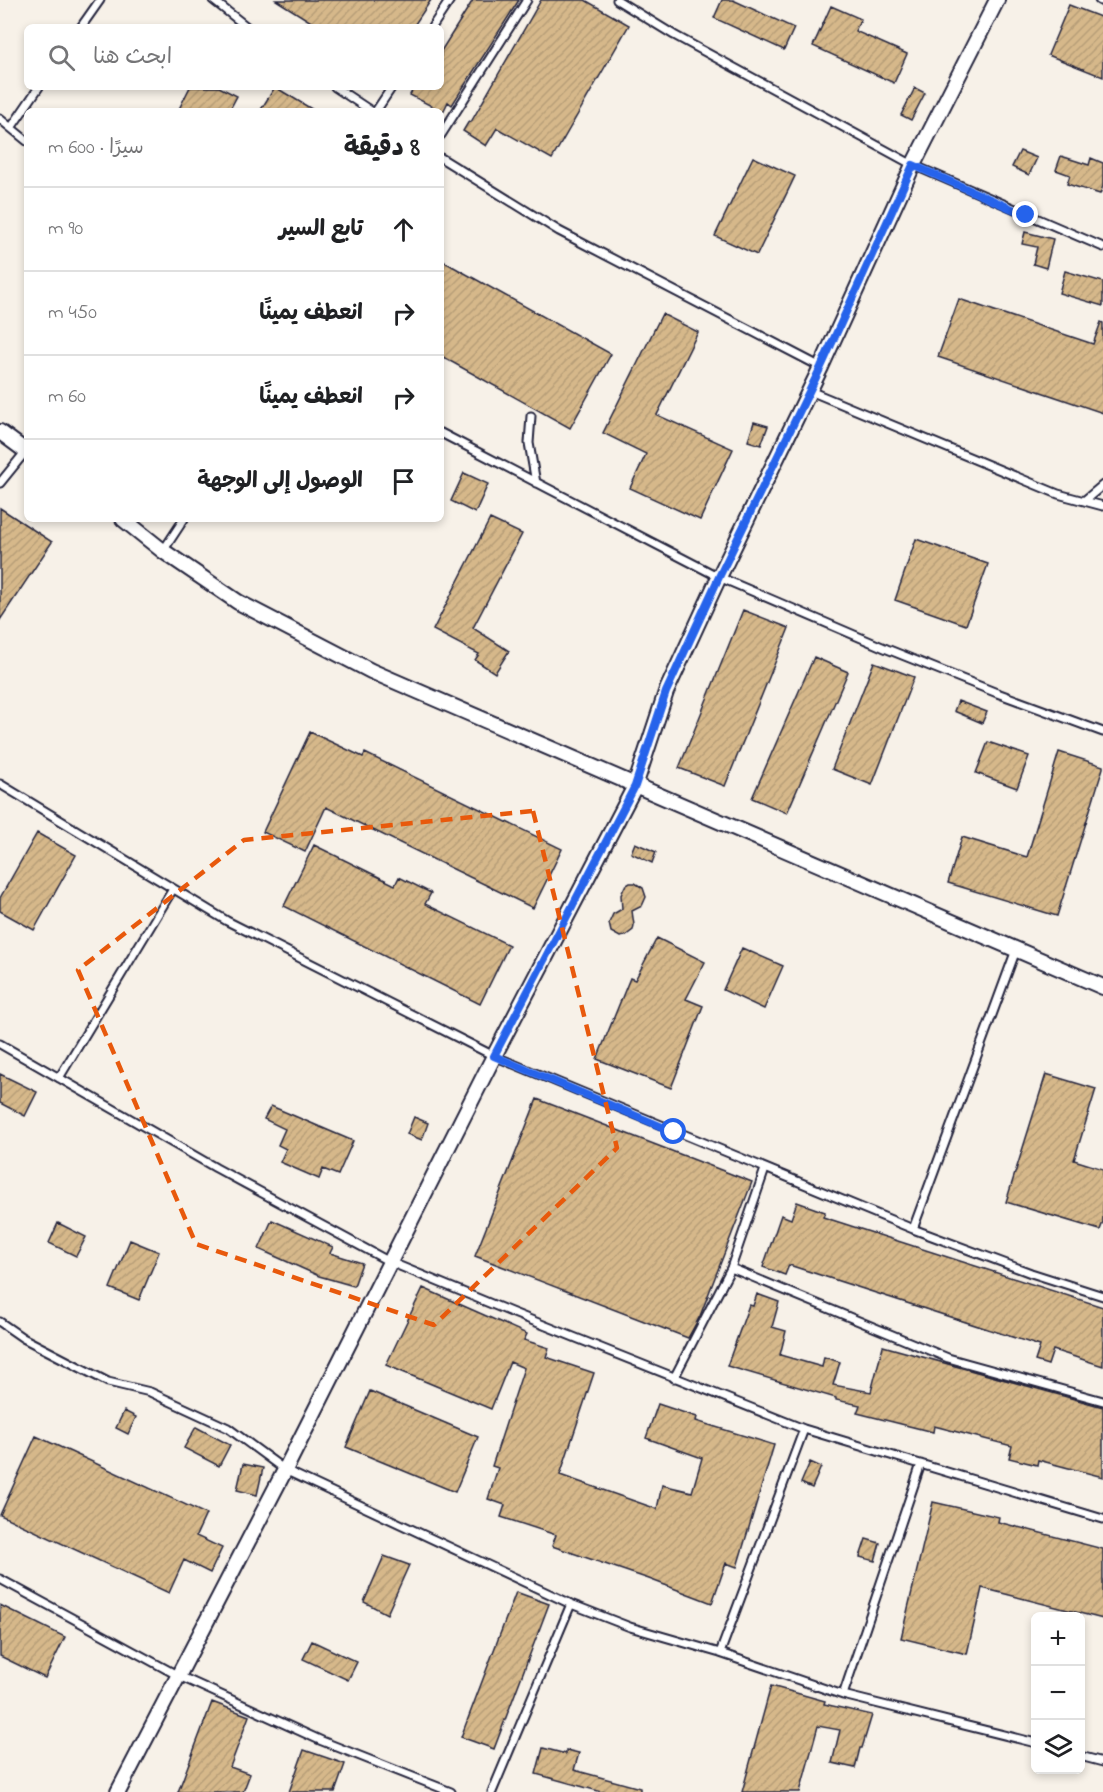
<!DOCTYPE html>
<html lang="ar">
<meta charset="utf-8">
<style>
body{margin:0;font-family:"Indie Flower","Playpen Sans Arabic",sans-serif;background:#f6f6f6;color:#202124;direction:rtl}
.controls{position:absolute;right:18px;bottom:18px;display:grid;overflow:hidden;border-radius:9px;box-shadow:0 3px 9px #0003}
.controls button{width:54px;height:54px;display:grid;place-items:center;padding:0;border:0;border-bottom:2px solid #e0e0e0;background:#fff;color:#202124;font:30px sans-serif}
.stop{position:absolute;width:18px;height:18px;margin:-14px;border:4px solid #2563eb;border-radius:50%;background:#fff}
.stop.end{background:#2563eb;border-color:#fff;box-shadow:0 2px 6px #0008}
.list{margin:0;padding:0;list-style:none}
h2{display:flex;justify-content:space-between;align-items:center;height:78px;margin:0;padding:0 24px;font-size:26px}
h2 small{font-size:20px;font-weight:400;color:#757577}
.list li{display:grid;grid-template-columns:39px 1fr auto;gap:18px;align-items:center;box-sizing:border-box;height:84px;padding:0 24px;border-top:2px solid #e0e0e0}
.list b{display:block;font-size:22px;white-space:nowrap}
.list em{font-size:20px;font-style:normal;color:#757577}
.icon{flex:none;width:33px;height:33px;fill:none;stroke:currentColor;stroke-width:2;stroke-linecap:round;stroke-linejoin:round}
.map{position:relative;flex:none;width:1103px;height:1792px;overflow:hidden;direction:ltr}
.search{position:absolute;background:#fff;box-shadow:0 3px 9px #0003;left:24px;top:24px;width:420px;height:66px;display:flex;align-items:center;gap:15px;box-sizing:border-box;padding:0 21px;border-radius:9px;color:#757577;font-size:22px}
.panel{position:absolute;background:#fff;box-shadow:0 3px 9px #0003;left:24px;top:108px;width:420px;height:414px;border-radius:9px;direction:rtl}
.map>svg:first-child{display:block}
.building{fill:url(#building-hatch);stroke:#22223b;stroke-width:1.5}
.lines{fill:none;stroke-linecap:round;stroke-linejoin:round}
.service-casing{stroke:#22223b;stroke-width:11}
.minor-casing{stroke:#22223b;stroke-width:18}
.service{stroke:#fff;stroke-width:7}
.minor{stroke:#fff;stroke-width:14}
.route{stroke:#2563eb;stroke-width:8}
.marked{fill:none;stroke:#e8590c;stroke-width:4.5;stroke-dasharray:12 8;stroke-linejoin:round}
</style>
<div class="map">
<svg width="1103" height="1792" viewBox="0 0 1103 1792">
<defs>
<pattern id="building-hatch" width="6" height="6" patternUnits="userSpaceOnUse" patternTransform="scale(1.5)"><rect width="6" height="6" fill="#d6b88a"/><path d="M-1 1l2-2M0 6l6-6M5 7l2-2" fill="none" stroke="#b79e78"/></pattern>
</defs>
<rect width="100%" height="100%" fill="#f7f1e8"/>
<filter id="ink" filterUnits="userSpaceOnUse"><feTurbulence type="fractalNoise" baseFrequency=".0167" numOctaves="2"/><feDisplacementMap in="SourceGraphic" scale="12" xChannelSelector="R" yChannelSelector="G"/><feConvolveMatrix kernelMatrix="1 2 1 2 8 2 1 2 1" color-interpolation-filters="sRGB"/></filter>
<g filter="url(#ink)">
<path class="building" d="M276,0h155l-18,27h-94z
M473,0h46l-67,105 -4,-3 -5,10 -33,-17 4,-8h27v-36z
M541,0h44l44,25 -77,134 -55,-31 -11,18 -23,-15 6,-10 2,1z
M722,0h11l61,28 -10,22 -70,-32z
M1069,5l34,13v59l-55,-22z
M831,6l30,13 -6,12 52,23 -13,29 -81,-37z
M190,87h29l18,9 -8,15h-51z
M275,87l40,24h-55z
M915,88l10,5 -14,27 -10,-5z
M1020,151l17,7 -8,17 -17,-8z
M1061,156l28,9 2,-7 12,5v23l-3,8 -33,-10 3,-9 -14,-5z
M753,157l42,19 -38,79 -42,-19z
M1025,232l28,7 -7,29 -13,-4 4,-17 -15,-3z
M441,260l170,94 -41,74 -129,-72z
M1065,271l38,11v24l-44,-13z
M959,299l134,45 8,-22 2,1v90l-165,-56z
M662,314l36,18 -41,83 76,34 -33,71 -70,-32 16,-34 -43,-21z
M754,422l14,4 -7,19 -13,-4z
M464,473l24,11 -13,29 -24,-12z
M0,508l52,34 -52,78z
M490,519l32,15 -49,94 36,23 -14,22 -20,-13 4,-6 -46,-24z
M916,539l72,25 -22,61 -71,-25z
M743,610l46,18 -64,158 -46,-18z
M814,657l34,15 -61,141 -35,-15z
M874,662l40,15 -42,108 -40,-16z
M958,701l29,11 -5,11 -28,-12z
M310,732l53,25 2,-4 197,96 -29,59 -207,-101 -21,45 -42,-20z
M988,742l41,14 -12,32 -41,-15z
M1059,752l44,14v2l-46,148 -109,-33 14,-46 65,20z
M37,833l39,22 -42,75 -34,-19v-13z
M635,843l21,9 -4,11 -21,-10z
M314,845l81,40 4,-8 32,16 -6,11 84,41 -29,59 -196,-98z
M630,883h5l8,5 3,9 -4,9 -10,5 2,14 -1,5 -8,6 -5,1 -9,-5 -2,-9 4,-9 9,-5 -1,-14 4,-9z
M657,938l48,24 -19,37 17,7 -32,82 -74,-29 33,-81 5,2z
M742,948l41,18 -19,43 -41,-19z
M0,1074l37,18 -12,24 -25,-13z
M1046,1074l50,15 -22,71 29,9v53l-3,8 -94,-28z
M537,1099l215,83 -52,134 -12,22 -213,-82z
M271,1106l82,35 -15,34 -15,-6 -4,10 -39,-17 6,-13 -8,-4 7,-16 -21,-10z
M414,1117l14,6 -6,17 -15,-6z
M797,1202l28,10 -2,5 280,90v59l-50,-16 -5,15 -13,-4 5,-15 -251,-81 -4,10 -22,-8 18,-52 10,4z
M272,1220l61,27 -3,6 32,10 -8,23 -35,-10 -60,-27z
M58,1223l28,14 -10,19 -27,-13z
M130,1240l29,12 -20,48 -29,-12z
M423,1288l104,46 -3,6 25,8 -3,9 48,16 -34,102 97,34 5,-24 30,7 10,-34 -56,-20 12,-34 39,13 -1,4 78,24 -37,122 -11,-4 -14,40 -63,-24 -97,-33 4,-11 -55,-18 4,-12 -17,-6 10,-31 -6,-2 32,-98 -14,-6 -19,47 -105,-44z
M757,1294l22,8 -7,25 14,4 -6,24 42,12 2,-10 16,5 -7,23 38,7 12,-46 220,61v70l-65,-17 -1,5 -28,-7 3,-12 -78,-20 -1,6 -76,-19 3,-8 -24,-5v-2l-109,-32 22,-61 4,1z
M370,1391l108,46 -23,55 -109,-45z
M124,1411l12,6 -8,17 -12,-6z
M196,1427l34,18 -11,21 -35,-18z
M36,1436l170,78 -10,22 26,12 -12,25 -26,-13 -15,33 -169,-78z
M810,1462l11,5 -9,21 -11,-5z
M243,1464l20,4 -6,27 -20,-5z
M933,1502l66,15 -1,5 105,27v70l-121,-31 -15,66 -66,-16z
M866,1539l14,4 -5,18 -15,-4z
M384,1556l25,9 -22,49 -23,-12z
M516,1592l33,12 -55,145 -33,-12z
M0,1605l65,32 -20,41 -45,-22z
M312,1641l45,21 -9,18 -45,-21z
M771,1686l54,15 -1,3 48,11 -10,33h-2l-5,20 -23,-5 8,-33 -22,-4 -18,66h-58z
M212,1702l37,14 -19,51 20,7 -7,18h-65z
M543,1748l23,6v-4l13,3 -5,17 66,18v4h-38l-66,-18z
M304,1750l41,14 -10,28h-46z"/>
<g class="lines">
<defs>
<path id="service" d="M213,0l34,27
M617,0l57,35 239,130 190,82
M1099,0l4,2
M81,27l19,-27
M432,27l18,-27
M335,87l36,24
M376,111l16,-24
M0,119l27,22
M11,128l28,-41
M441,135l86,-135
M441,158l118,73 262,136
M810,391l248,103 45,12
M531,416l-2,27 7,40
M441,433l278,144 168,72 110,44 106,39
M0,483l26,-32
M1085,500l18,-15
M163,551l21,-32
M0,784l227,137 267,135 419,173 118,44 72,23
M0,1044l216,124 174,94 121,50 293,117 299,90
M59,1078l114,-189
M913,1229l103,-279
M731,1268l217,90 155,43
M0,1322l23,16 85,44 42,10 78,36 57,42 286,134 59,23 90,26 123,42 193,48
M674,1378l57,-110 34,-99
M0,1579l177,96 145,66 129,51
M720,1653l84,-224
M843,1695l78,-231
M1080,1756l23,6
M492,1792l79,-188"/>
<path id="minor" d="M0,432l27,20
M123,519l40,32 75,51 133,69 732,316
M118,1792l167,-322 209,-414 141,-270 31,-94 53,-115 102,-210 92,-202 84,-165"/>
</defs>
<use href="#service" class="service-casing"/>
<use href="#minor" class="minor-casing"/>
<use href="#service" class="service"/>
<use href="#minor" class="minor"/>
</g>
</g>
<g class="lines" filter="url(#ink)">
<path class="route" d="M674,1132l-180,-76 141,-270 31,-94 53,-115 102,-210 92,-202 113,50"/>
</g>
<path class="marked" d="M533,811l84,337 -183,177 -238,-81 -118,-274 166,-130z"/>
</svg>
<div class="controls">
<button>+</button>
<button>−</button>
<button><svg class="icon" aria-label="layers" viewBox="0 0 24 24"><path d="M12 4l9 5-9 5-9-5zM3 14l9 5 9-5"/></svg></button>
</div>
<div class="stop" style="left:674px;top:1132px"></div>
<div class="stop end" style="left:1026px;top:215px"></div>
<div class="search"><svg class="icon" aria-label="search" viewBox="0 0 24 24"><circle cx="10" cy="10" r="6"/><path d="M15 15l6 6"/></svg>ابحث هنا</div>
<section class="panel">
<h2>8 دقيقة<small>سيرًا · 600 m</small></h2>
<ul class="list">
<li><svg class="icon" aria-label="ahead" viewBox="0 0 24 24"><path d="M12 20V5M6 11l6-6 6 6"/></svg><div><b>تابع السير</b></div><em>90 m</em></li>
<li><svg class="icon" aria-label="right" viewBox="0 0 24 24"><path d="M7 20v-9h11M14 6l5 5-5 5"/></svg><div><b>انعطف يمينًا</b></div><em>450 m</em></li>
<li><svg class="icon" aria-label="right" viewBox="0 0 24 24"><path d="M7 20v-9h11M14 6l5 5-5 5"/></svg><div><b>انعطف يمينًا</b></div><em>60 m</em></li>
<li><svg class="icon" aria-label="arrive" viewBox="0 0 24 24"><path d="M6 21V4h12l-3 4 3 4H6"/></svg><div><b>الوصول إلى الوجهة</b></div></li>
</ul>
</section>
</div>
